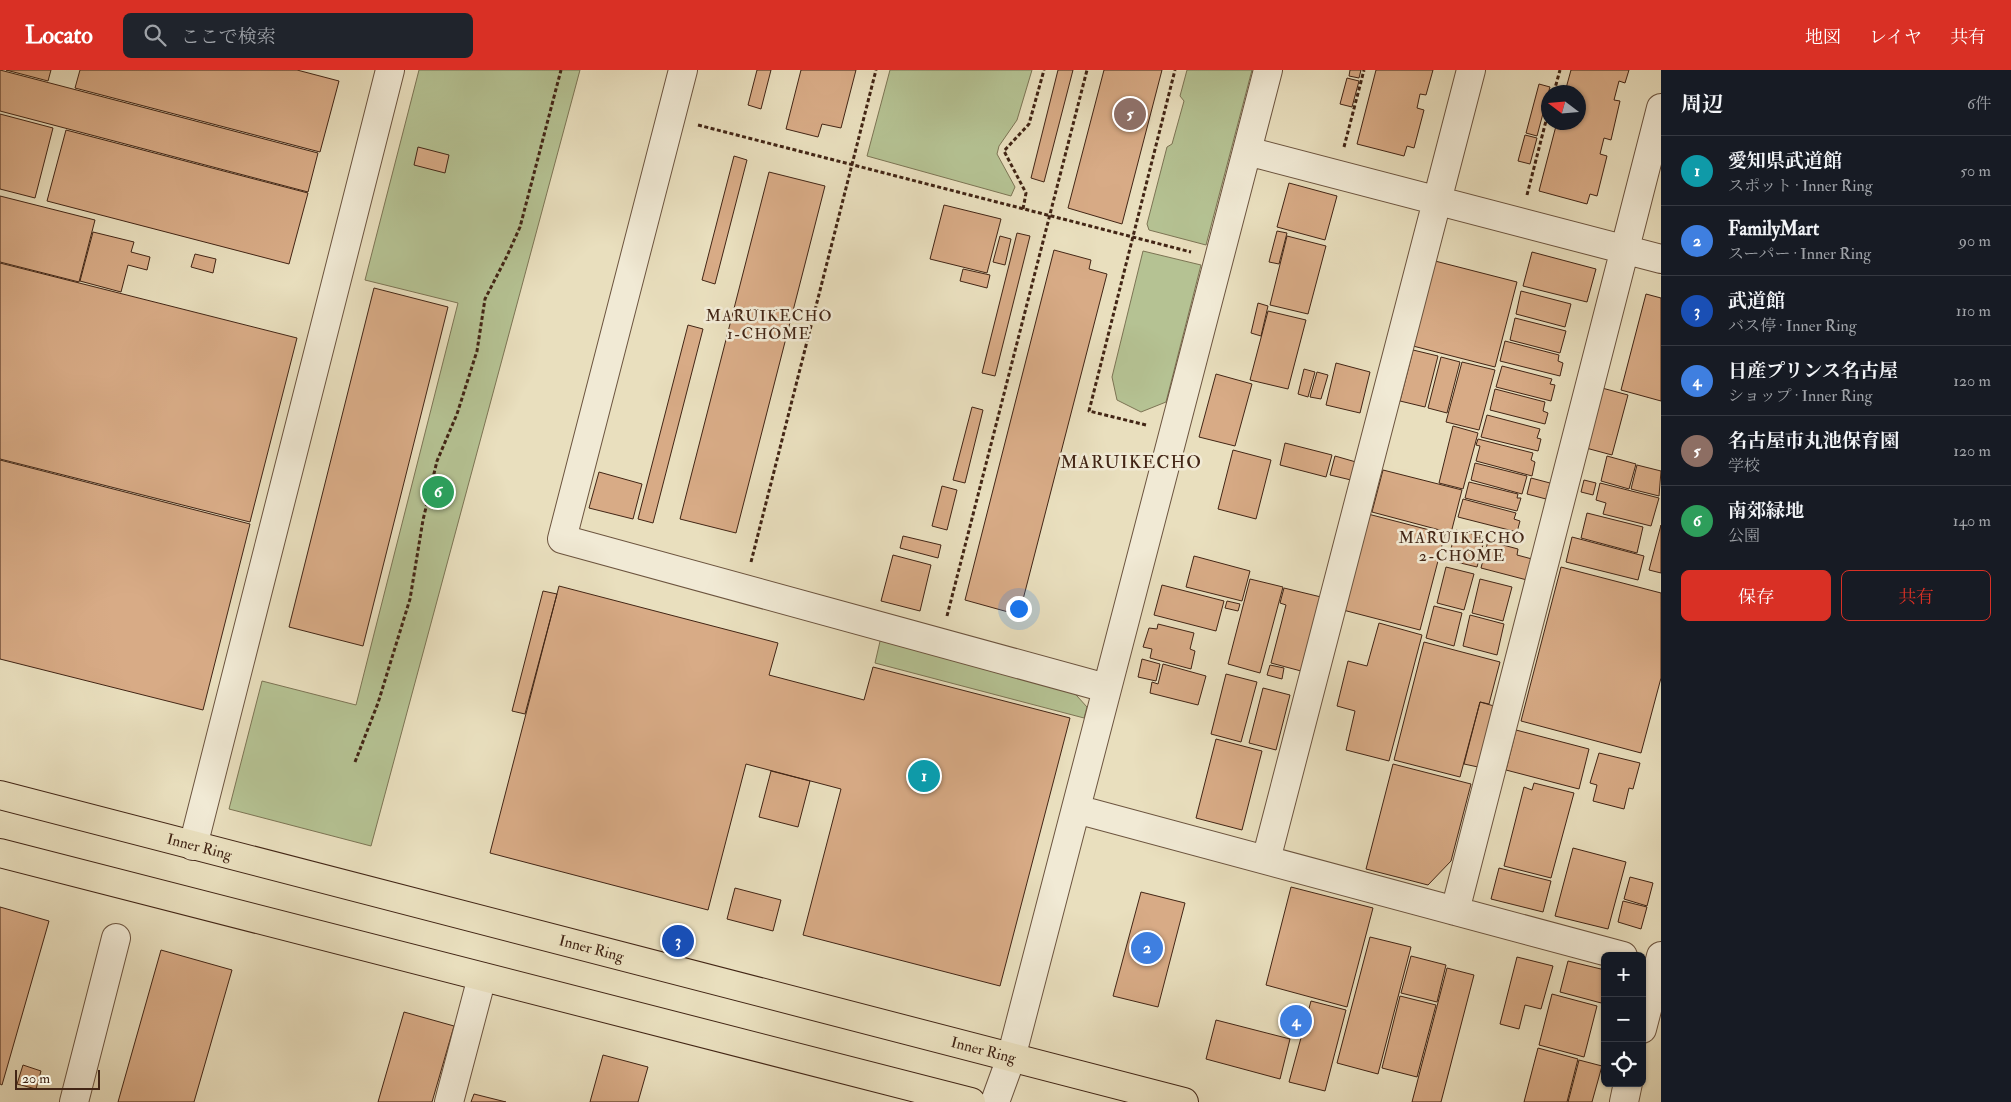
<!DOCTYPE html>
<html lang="ja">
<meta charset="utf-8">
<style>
body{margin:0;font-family:"IM FELL Double Pica","Noto Serif JP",serif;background:#20242c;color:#f1f3f6}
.controls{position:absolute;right:15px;bottom:15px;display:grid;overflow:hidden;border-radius:8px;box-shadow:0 1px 4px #0004}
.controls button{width:45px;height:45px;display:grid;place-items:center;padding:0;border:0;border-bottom:1px solid #363941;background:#171b24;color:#f1f3f6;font:25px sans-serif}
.compass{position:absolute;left:1541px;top:15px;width:45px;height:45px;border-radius:50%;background:#171b24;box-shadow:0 1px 4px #0004;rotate:286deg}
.scale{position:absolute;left:15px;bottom:12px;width:85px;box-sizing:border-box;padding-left:5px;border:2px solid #422515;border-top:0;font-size:14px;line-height:18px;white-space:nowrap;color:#422515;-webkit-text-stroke:4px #f1ead5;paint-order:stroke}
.you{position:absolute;left:1018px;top:538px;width:18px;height:18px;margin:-12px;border:4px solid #fff;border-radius:50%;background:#1a73e8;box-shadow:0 0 0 8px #1a73e833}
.badge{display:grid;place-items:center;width:32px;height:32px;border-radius:50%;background:#d93025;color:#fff;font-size:16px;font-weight:700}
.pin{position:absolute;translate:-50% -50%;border:2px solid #fff;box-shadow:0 1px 5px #0006}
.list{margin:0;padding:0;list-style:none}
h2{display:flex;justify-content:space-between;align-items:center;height:65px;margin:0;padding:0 20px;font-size:21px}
h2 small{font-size:16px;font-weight:400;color:#9ea1a6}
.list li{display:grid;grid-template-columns:32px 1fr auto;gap:15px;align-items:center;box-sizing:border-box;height:70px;padding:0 20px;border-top:1px solid #363941}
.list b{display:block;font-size:19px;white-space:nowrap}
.list p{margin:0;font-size:16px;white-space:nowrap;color:#9ea1a6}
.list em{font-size:16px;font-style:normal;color:#9ea1a6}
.actions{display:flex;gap:10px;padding:15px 20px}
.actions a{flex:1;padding:11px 0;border:1px solid #d93025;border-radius:8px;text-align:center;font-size:18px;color:#d93025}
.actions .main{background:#d93025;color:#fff}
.icon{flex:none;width:28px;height:28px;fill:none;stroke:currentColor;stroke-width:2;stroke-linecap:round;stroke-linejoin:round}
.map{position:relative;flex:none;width:1661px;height:1032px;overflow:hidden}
header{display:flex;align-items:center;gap:30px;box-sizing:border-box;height:70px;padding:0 25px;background:#d93025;color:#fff}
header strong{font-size:24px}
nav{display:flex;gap:28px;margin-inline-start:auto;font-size:18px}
.search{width:350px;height:45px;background:#20242c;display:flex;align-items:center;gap:12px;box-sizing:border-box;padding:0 18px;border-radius:8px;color:#9ea1a6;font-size:19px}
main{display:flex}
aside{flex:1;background:#171b24}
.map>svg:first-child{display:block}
.green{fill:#b5c293;stroke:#7c7454}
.building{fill:#d8ab86;stroke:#422515}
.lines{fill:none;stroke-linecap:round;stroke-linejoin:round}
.minor-casing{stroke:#6c543f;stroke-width:30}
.major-casing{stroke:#422515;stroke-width:30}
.path{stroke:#422515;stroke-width:3;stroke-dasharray:4 2.5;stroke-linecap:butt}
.minor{stroke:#f1ead5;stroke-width:28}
.major{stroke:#e9dfbe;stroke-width:28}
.labels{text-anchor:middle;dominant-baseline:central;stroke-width:5;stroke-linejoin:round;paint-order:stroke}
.street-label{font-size:15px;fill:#422515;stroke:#f1ead5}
.neighbourhood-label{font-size:16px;letter-spacing:1px;fill:#422515;stroke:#f1ead5}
.quarter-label{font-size:18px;letter-spacing:1px;fill:#422515;stroke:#f1ead5}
</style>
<header>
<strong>Locato</strong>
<div class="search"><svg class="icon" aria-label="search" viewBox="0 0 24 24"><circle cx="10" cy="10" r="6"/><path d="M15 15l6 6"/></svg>ここで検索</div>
<nav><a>地図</a><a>レイヤ</a><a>共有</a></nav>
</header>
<main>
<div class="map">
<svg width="1661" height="1032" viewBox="0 0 1661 1032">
<rect width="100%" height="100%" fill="#e9dfbe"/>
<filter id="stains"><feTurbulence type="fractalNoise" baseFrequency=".004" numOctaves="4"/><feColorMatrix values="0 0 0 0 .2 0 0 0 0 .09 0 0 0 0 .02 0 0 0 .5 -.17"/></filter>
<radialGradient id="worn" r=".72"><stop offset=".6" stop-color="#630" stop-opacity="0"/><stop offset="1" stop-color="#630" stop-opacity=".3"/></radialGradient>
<path class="green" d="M419,0h161l-209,776 -142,-37 33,-128 94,24 102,-402 -93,-23z
M890,0h142l-15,50 -18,26 -2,8 18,33 -4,9 -144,-40z
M1187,0h65l-46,175 -57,-15 -2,-6 20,-77 5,-3 12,-43 -4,-5z
M1143,181l58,14 -35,137 -25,10 -24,-12 -5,-23z
M881,567l187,49 19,21 -3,11 -209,-55z"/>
<path class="building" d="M0,0l318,83 -10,39 -308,-81z
M6,0h45l-3,11z
M80,0h217l42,11 -19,71 -245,-64z
M757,0h14l-10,39 -13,-4z
M801,0h55l-15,58 -19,-4 -4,13 -32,-8z
M1058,0h15l-29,112 -13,-4z
M1104,0h58l-40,154 -54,-16z
M1350,0h11l-2,8 -10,-2z
M1376,0h57l-7,25 -6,-1 -3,14 7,2 -10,38 -7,-2 -3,10 -47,-12z
M1571,0h58l-4,13 -6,-2 -5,19 6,1 -9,39 -7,-2 -4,16 7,2 -10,40 -7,-2 -3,10 -48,-13 18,-69h21v-30h-13z
M1347,8l12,3 -7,26 -12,-3z
M1539,14l11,3 -13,49 -11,-3z
M0,44l53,14 -18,70 -35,-9z
M66,60l242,63 -19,71 -242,-63z
M1525,65l12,3 -7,26 -12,-3z
M418,77l31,8 -4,18 -31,-8z
M734,86l13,4 -32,124 -13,-4z
M769,102l56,14 -89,347 -56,-14z
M1289,113l48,13 -12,44 -48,-13z
M0,126l95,24 -16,62 -79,-20z
M944,135l57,14 -14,54 -57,-14z
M1277,161l10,2 -8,31 -10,-2z
M93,162l41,10 -3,10 19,5 -3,13 -19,-5 -7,27 -41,-11z
M1017,163l13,3 -35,140 -13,-3z
M1000,166l11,3 -6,26 -12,-3z
M1287,166l39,10 -18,68 -38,-9z
M1054,180l37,10 -2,9 18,5 -88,341 -54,-15z
M1532,182l64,17 -9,33 -64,-16z
M195,184l21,5 -3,14 -22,-6z
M1435,191l82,21 -22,85 -82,-21z
M0,193l297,75 -47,184 -250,-63z
M963,199l27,6 -3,13 -27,-7z
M374,218l74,19 -85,339 -74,-19z
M1521,221l50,13 -6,23 -49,-13z
M1646,224l15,4v103l-40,-11z
M1258,233l10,3 -7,30 -10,-3z
M1268,241l38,9 -18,69 -38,-9z
M1515,248l51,13 -6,22 -50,-13z
M688,255l15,4 -50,194 -15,-4z
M1505,271l54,14 -1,6 5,2 -3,13 -60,-15z
M1413,280l25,6 -13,51 -25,-6z
M1441,287l19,5 -13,51 -19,-5z
M1462,292l33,8 -16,60 -33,-8z
M1336,293l34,9 -10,41 -34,-8z
M1502,296l50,13 -2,5 5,1 -4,16 -55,-14z
M1304,299l11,3 -7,25 -10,-3z
M1317,302l11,3 -7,24 -11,-2z
M1216,304l36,10 -17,62 -36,-9z
M1602,318l26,7 -16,60 -26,-7z
M1495,319l50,13 -2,9 5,2 -3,11 -55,-14z
M972,337l11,3 -18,73 -12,-3z
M1487,345l53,14 -3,9 4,1 -3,12 -57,-14z
M1453,356l25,7 -15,56 -24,-6z
M1478,369l55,14 -2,7 4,2 -3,14 -56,-15 4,-15 -4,-1z
M1285,373l47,12 -6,22 -46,-12z
M1233,380l38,10 -15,59 -38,-10z
M1335,386l21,6 -5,18 -21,-5z
M1607,386l29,8 -7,25 -28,-8z
M0,390l250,64 -47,186 -203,-51z
M1475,393l52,13 -5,18 -51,-14z
M1637,395l24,6 -2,25 -28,-7z
M1383,400l79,20 -11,43 -79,-21z
M599,402l43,12 -9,35 -44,-11z
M1531,408l19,5 -4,16 -19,-5z
M1584,410l12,3 -3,12 -12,-3z
M1469,412l49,12 -1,4h4l-4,13 -52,-13z
M1600,413l59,15 -8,28 -48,-12 3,-11 -10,-3z
M942,416l15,4 -10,40 -15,-4z
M1463,429l53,14 -2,6 6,2 -3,11 -59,-15z
M1587,443l56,14 -6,26 -56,-15z
M1368,444l77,20 -25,96 -77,-20z
M1661,455v48l-12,-3z
M1456,460l29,7 -8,30 -29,-7z
M903,466l38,9 -3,13 -38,-10z
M1572,467l72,19 -6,24 -72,-18z
M1488,471l30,8 -1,6 15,4 -5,21 -46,-12z
M893,485l38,10 -11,46 -39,-10z
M1194,486l56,15 -8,30 -56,-14z
M1446,497l28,7 -10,36 -27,-7z
M1561,497l100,26v85l-20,75 -120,-32z
M1250,509l33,8 -23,86 -32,-9z
M1480,509l32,8 -9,34 -31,-8z
M1162,515l62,16 -8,30 -62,-16z
M559,516l219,57 -9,32 95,25 9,-33 197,51 -70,268 -197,-51 38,-146 -95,-25 -38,146 -218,-57z
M1284,518l37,9 -20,74 -30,-8 15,-58 -6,-2z
M543,521l14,3 -32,120 -13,-3z
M1227,531l13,3 -2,7 -13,-3z
M1434,536l28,7 -8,33 -28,-8z
M1470,545l34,9 -7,31 -34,-9z
M1379,553l43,12 -33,126 -43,-11 9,-39 -18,-5 11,-45 19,5z
M1158,554l36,9 -4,16 5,2 -4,18 -41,-11 2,-9 -9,-2 6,-19 8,1z
M1424,572l76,20 -11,42 -9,-2 -20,75 -66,-17z
M1142,589l18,5 -4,17 -18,-4z
M1163,594l43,12 -8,29 -48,-12 2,-11 6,2z
M1270,595l14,3 -2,11 -15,-4z
M1226,604l31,8 -16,60 -30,-8z
M1263,618l27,7 -14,55 -27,-7z
M1480,632l14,4 -16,61 -14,-3z
M1516,660l73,19 -10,40 -73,-19z
M1216,669l46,12 -20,79 -46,-12z
M1599,683l41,10 -7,26 -4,-1 -5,21 -31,-8 4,-16 -7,-2z
M1393,694l78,20 -20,77 -23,24 -62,-16z
M771,701l39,10 -12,46 -39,-10z
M1534,713l40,10 -23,85 -47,-12 20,-79 8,3z
M1573,778l53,14 -18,67 -53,-13z
M1499,798l52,13 -8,31 -52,-13z
M1630,807l23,6 -6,23 -23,-7z
M1291,817l82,21 -26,99 -81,-22z
M735,818l46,12 -8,31 -46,-12z
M1141,822l44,11 -27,104 -45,-11z
M1623,831l24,6 -6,22 -23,-7z
M0,837l49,14 -47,164 -2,-1z
M1370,867l41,10 -33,127 -41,-11z
M161,880l71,20 -38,132h-76z
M1411,886l35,9 -9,37 -36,-9z
M1517,887l36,9 -12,43 -16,-4 -6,24 -19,-5z
M1568,891l37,9v34l-45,-12z
M1447,898l27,7 -33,127h-29z
M1552,924l45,12 -13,51 -45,-12z
M1400,926l36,9 -19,72 -35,-9z
M1311,931l35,9 -21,81 -36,-9z
M404,942l50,14 -22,76h-54z
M1216,950l74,19 -10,40 -74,-20z
M1538,978l40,11 -11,43h-43z
M603,985l45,12 -10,35h-48z
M1579,990l23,6 -10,36h-24z
M23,995l18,6 -5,18 -19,-5z
M474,1024l32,8h-35z"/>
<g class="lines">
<defs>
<path id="minor" d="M683,0l-121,469 544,149
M1247,81l414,108
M1076,739l547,147
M193,776l197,-776
M1266,790l205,-790
M1455,841l206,-803
M1642,959l19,-73
M74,1032l42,-164
M449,1032l33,-125
M995,1032l16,-44 257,-988
M1624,1032l4,-19"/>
<g id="major">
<path id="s1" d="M0,725l1184,307"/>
<path d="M0,783l971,249"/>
</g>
</defs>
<use href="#minor" class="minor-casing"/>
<use href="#major" class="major-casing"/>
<path class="path" d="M1554,22l6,-22
M698,55l493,127
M1344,77l20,-77
M1527,125l21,-82
M1023,139l3,-16 -22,-42 25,-27 15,-54
M1146,355l-57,-14 86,-341
M751,492l125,-492
M947,546l140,-546
M355,692l23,-59 32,-104 13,-79 14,-59 20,-47 20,-63 8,-52 22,-43 13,-29 41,-157"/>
<use href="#minor" class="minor"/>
<use href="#major" class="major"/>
</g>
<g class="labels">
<g class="street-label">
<text stroke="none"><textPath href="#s1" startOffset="206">Inner Ring</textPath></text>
<text stroke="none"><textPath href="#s1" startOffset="611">Inner Ring</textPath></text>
<text stroke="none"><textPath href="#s1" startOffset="1016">Inner Ring</textPath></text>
</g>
<g class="neighbourhood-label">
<text x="769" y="246">MARUIKECHO<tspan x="769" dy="18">1-CHOME</tspan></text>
<text x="1462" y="468">MARUIKECHO<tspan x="1462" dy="18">2-CHOME</tspan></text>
</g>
<g class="quarter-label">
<text x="1131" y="392">MARUIKECHO</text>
</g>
</g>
<rect width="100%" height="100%" filter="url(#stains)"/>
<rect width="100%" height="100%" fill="url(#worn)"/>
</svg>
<div class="controls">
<button>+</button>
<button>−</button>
<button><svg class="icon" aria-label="locate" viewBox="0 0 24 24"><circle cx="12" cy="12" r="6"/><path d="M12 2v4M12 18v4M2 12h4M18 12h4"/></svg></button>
</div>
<svg class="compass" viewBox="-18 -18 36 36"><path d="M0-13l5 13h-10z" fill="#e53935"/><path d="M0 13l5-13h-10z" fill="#9ea1a6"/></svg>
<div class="scale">20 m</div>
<div class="you"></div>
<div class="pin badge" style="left:924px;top:706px;background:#0f9aa8">1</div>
<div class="pin badge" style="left:1147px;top:878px;background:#3f7fe0">2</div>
<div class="pin badge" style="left:678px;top:871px;background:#1a4fb4">3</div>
<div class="pin badge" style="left:1296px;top:951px;background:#3f7fe0">4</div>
<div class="pin badge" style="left:1130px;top:44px;background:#8d6e63">5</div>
<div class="pin badge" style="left:438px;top:422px;background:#2e9e5b">6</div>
</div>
<aside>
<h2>周辺<small>6件</small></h2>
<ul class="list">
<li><span class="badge" style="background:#0f9aa8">1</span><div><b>愛知県武道館</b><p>スポット · Inner Ring</p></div><em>50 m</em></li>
<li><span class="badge" style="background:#3f7fe0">2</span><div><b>FamilyMart</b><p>スーパー · Inner Ring</p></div><em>90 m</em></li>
<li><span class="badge" style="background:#1a4fb4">3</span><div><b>武道館</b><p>バス停 · Inner Ring</p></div><em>110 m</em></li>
<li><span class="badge" style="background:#3f7fe0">4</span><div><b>日産プリンス名古屋</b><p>ショップ · Inner Ring</p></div><em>120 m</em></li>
<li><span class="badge" style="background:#8d6e63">5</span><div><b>名古屋市丸池保育園</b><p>学校</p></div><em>120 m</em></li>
<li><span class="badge" style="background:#2e9e5b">6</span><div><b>南郊緑地</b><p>公園</p></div><em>140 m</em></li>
</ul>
<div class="actions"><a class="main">保存</a><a>共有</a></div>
</aside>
</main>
